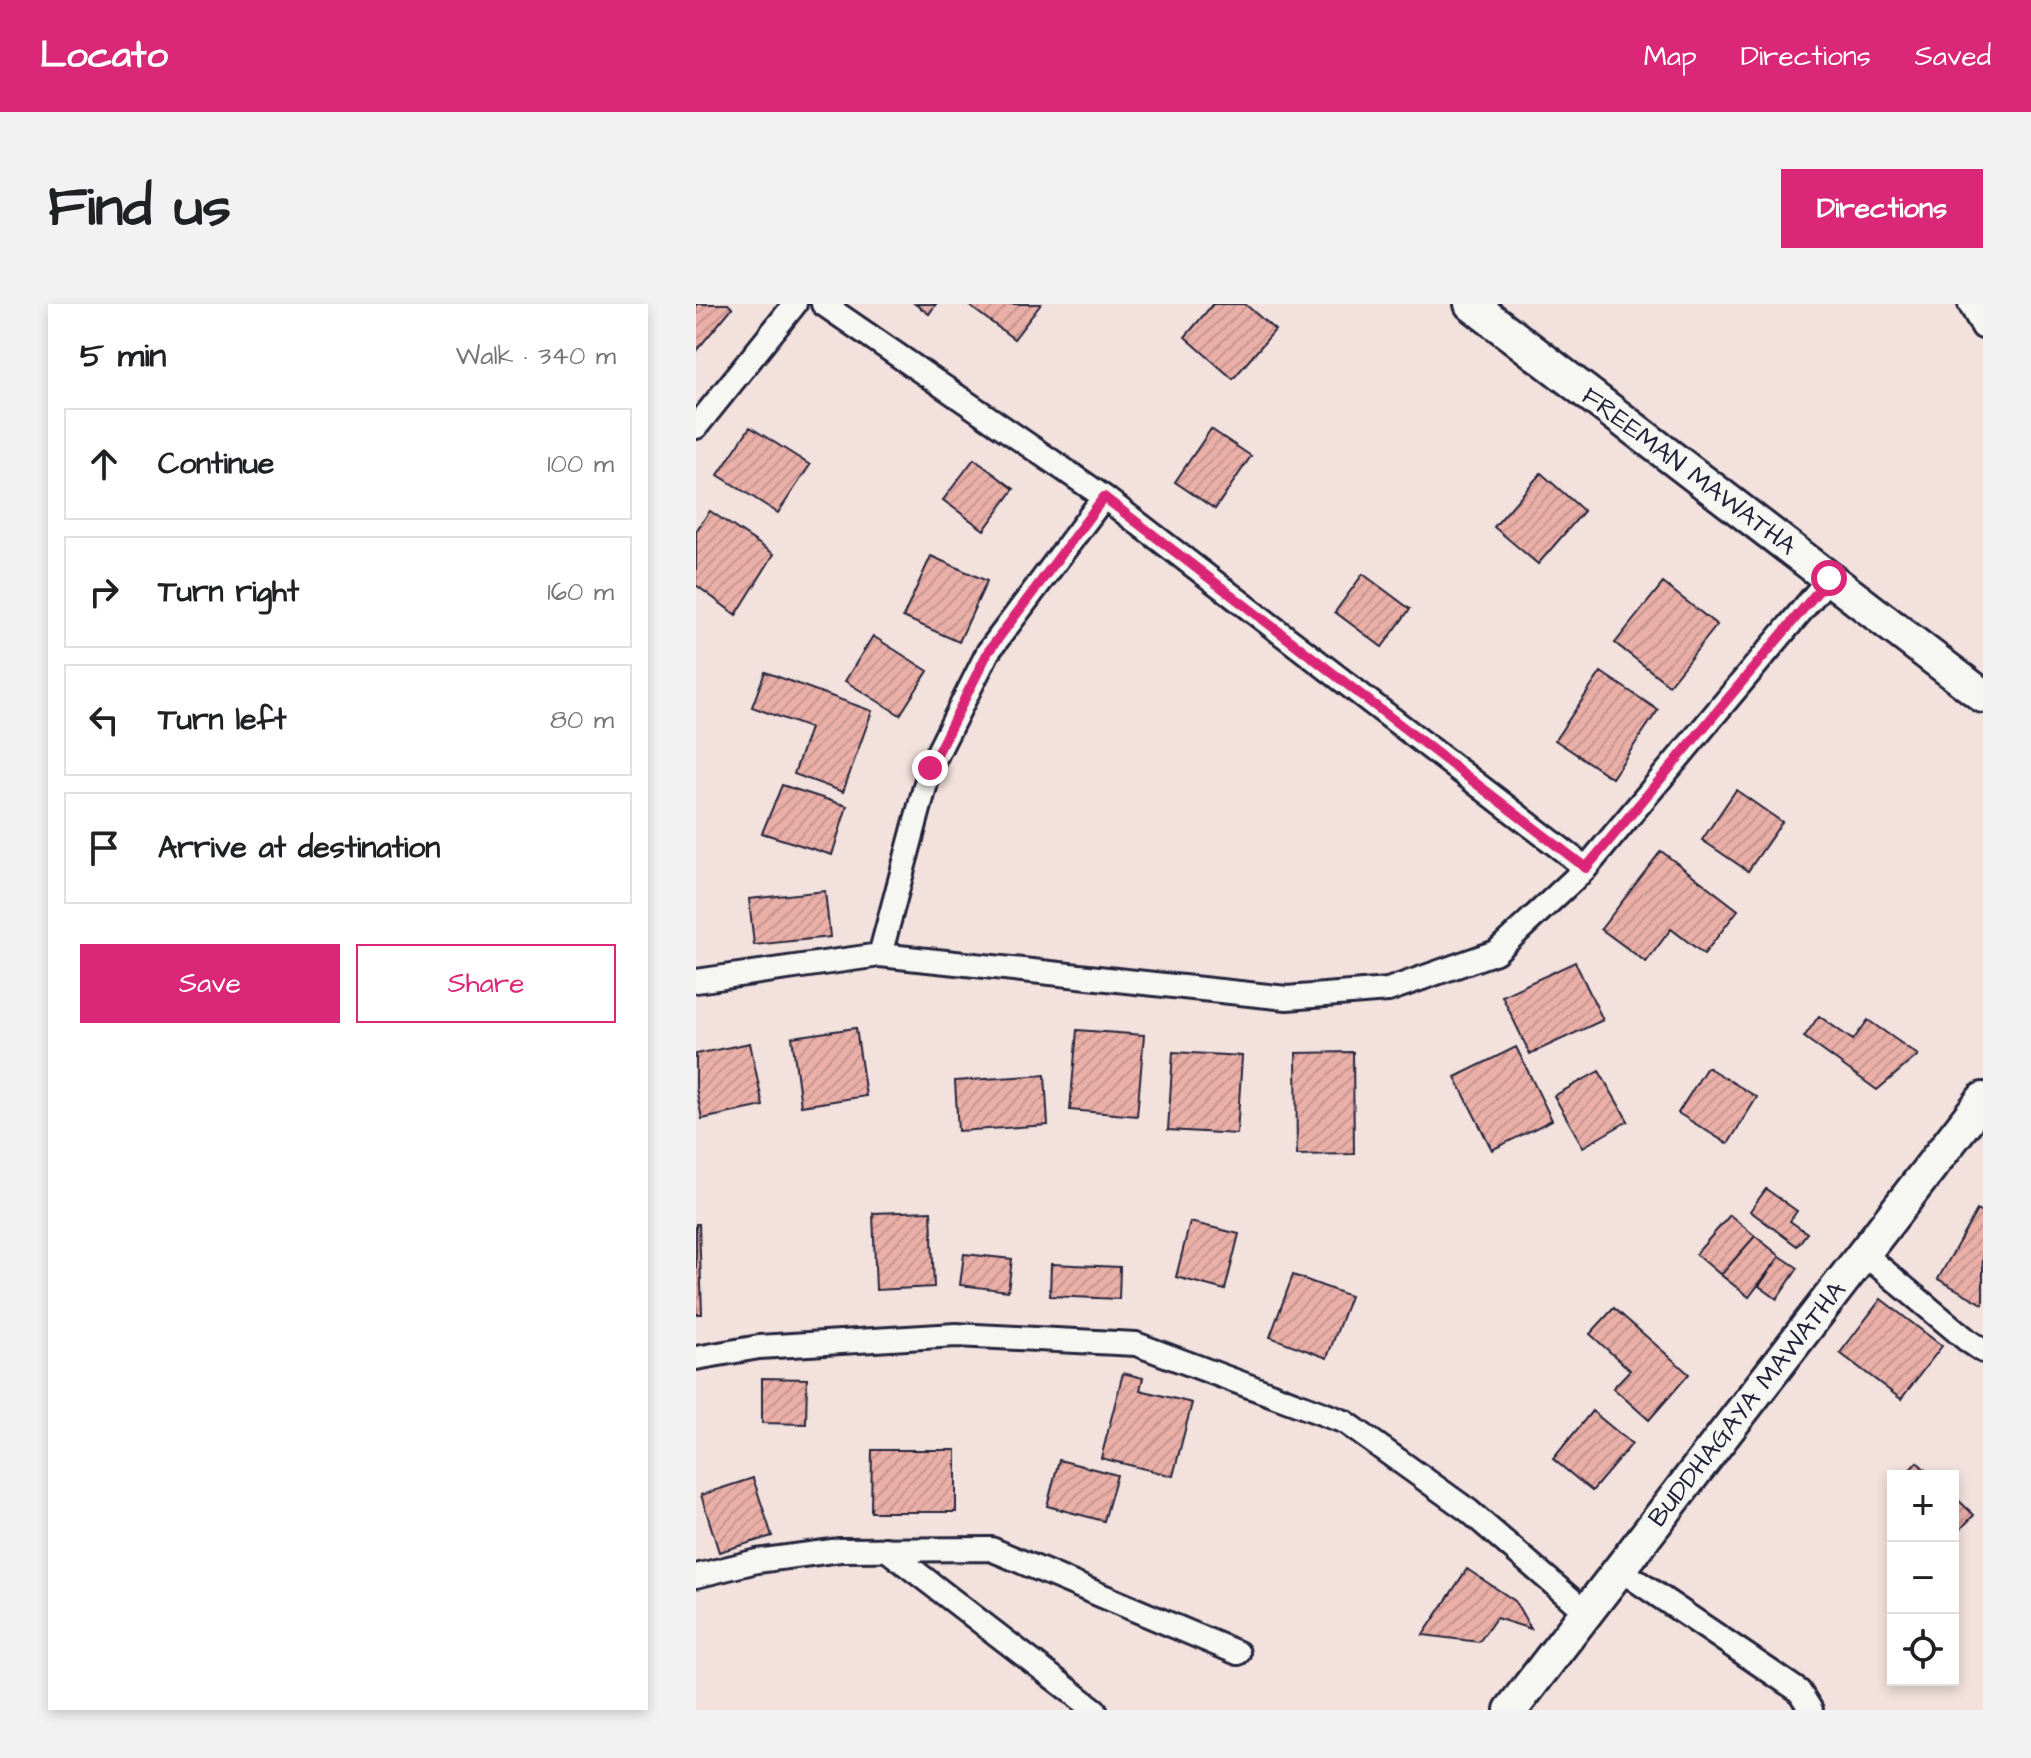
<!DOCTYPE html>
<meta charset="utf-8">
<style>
body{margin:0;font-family:"Architects Daughter",sans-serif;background:#f2f2f2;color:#202124}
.controls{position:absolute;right:24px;bottom:24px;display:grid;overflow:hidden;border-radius:0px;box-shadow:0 4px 12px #0003}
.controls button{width:72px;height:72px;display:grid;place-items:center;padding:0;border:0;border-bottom:2px solid #e0e0e0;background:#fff;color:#202124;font:40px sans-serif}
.stop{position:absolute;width:24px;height:24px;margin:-18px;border:6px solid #db2777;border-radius:50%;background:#fff}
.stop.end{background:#db2777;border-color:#fff;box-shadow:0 2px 8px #0008}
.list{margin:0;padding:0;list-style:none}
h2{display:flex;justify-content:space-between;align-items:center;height:104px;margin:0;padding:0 32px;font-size:34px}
h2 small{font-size:26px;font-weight:400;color:#757577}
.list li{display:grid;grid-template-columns:52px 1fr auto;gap:24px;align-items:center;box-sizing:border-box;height:112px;margin:0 16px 16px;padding:0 16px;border:2px solid #e0e0e0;border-radius:0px}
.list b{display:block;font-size:30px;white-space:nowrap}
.list em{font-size:26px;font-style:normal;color:#757577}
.actions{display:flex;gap:16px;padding:24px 32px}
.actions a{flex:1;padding:18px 0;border:2px solid #db2777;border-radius:0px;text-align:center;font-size:28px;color:#db2777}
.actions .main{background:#db2777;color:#fff}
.icon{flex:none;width:44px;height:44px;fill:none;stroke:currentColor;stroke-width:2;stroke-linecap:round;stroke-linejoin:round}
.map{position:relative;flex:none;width:1287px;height:1406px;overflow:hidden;border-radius:0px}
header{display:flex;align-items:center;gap:48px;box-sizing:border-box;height:112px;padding:0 40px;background:#db2777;color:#fff}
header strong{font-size:38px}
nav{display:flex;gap:44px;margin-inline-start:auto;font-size:28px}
.intro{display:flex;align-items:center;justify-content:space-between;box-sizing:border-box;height:192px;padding:0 48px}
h1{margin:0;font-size:56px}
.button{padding:20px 36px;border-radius:0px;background:#db2777;color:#fff;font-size:28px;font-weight:700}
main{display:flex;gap:48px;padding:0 48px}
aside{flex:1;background:#fff;border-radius:0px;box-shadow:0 4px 12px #0003}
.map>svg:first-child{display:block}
.building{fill:url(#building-hatch);stroke:#22223b;stroke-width:2}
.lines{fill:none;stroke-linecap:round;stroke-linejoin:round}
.street-casing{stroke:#22223b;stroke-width:28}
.secondary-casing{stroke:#22223b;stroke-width:38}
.street{stroke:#f6f6f2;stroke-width:22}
.secondary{stroke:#f6f6f2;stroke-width:32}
.route{stroke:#db2777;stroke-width:10}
.labels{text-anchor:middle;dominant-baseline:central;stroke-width:8;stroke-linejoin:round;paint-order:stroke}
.street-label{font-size:26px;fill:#22223b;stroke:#f6f6f2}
</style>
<header>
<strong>Locato</strong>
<nav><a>Map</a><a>Directions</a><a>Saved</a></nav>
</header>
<div class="intro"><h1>Find us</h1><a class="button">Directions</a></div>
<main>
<aside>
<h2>5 min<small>Walk · 340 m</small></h2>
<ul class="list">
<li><svg class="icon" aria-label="ahead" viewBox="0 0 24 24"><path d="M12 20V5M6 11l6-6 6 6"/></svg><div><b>Continue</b></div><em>100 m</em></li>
<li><svg class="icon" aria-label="right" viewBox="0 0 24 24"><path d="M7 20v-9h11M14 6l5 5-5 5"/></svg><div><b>Turn right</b></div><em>160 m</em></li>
<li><svg class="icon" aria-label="left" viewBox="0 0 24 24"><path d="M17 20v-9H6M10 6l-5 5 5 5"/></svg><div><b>Turn left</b></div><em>80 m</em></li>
<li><svg class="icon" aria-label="arrive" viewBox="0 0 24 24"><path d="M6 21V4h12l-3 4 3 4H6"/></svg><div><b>Arrive at destination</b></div></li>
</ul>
<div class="actions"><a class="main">Save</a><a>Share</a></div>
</aside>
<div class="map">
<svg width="1287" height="1406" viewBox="0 0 1287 1406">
<defs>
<pattern id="building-hatch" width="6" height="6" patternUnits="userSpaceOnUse" patternTransform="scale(2)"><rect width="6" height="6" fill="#eaafa7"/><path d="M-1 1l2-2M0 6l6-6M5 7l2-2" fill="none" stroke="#c89691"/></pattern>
</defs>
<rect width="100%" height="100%" fill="#f2e1dc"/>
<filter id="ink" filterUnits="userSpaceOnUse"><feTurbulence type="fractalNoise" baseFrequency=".0125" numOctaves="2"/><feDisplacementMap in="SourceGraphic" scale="16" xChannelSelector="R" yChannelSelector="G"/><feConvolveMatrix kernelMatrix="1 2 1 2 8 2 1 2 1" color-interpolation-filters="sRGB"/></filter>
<g filter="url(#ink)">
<path class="building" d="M0,0h32l4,4 -36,43z
M219,0h21l-7,10z
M271,0h74l-27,35z
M517,0h32l30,26 -42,49 -48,-42z
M54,123l60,38 -32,48 -60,-38z
M515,125l40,27 -36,53 -40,-27z
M278,155l40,30 -30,41 -41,-30z
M845,169l43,38 -46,53 -44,-37z
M14,207l64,43 -38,61 -40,-30v-54z
M235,252l56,25 -28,61 -56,-25z
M667,270l47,35 -28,38 -47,-35z
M967,279l54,42 -48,60 -54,-42z
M177,332l55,35 -28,44 -55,-34z
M69,368l107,39 -29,81 -49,-18 16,-46 -58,-21z
M905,368l57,38 -46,68 -57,-38z
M86,481l65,21 -15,49 -70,-22z
M1040,486l46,32 -34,49 -46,-31z
M965,547l77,59 -34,44 -33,-25 -25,33 -45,-33z
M129,587l5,46 -76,8 -5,-46z
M879,658l28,58 -73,34 -28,-58z
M1123,712l34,24 15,-20 50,35 -41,35 -73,-53z
M160,724l10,68 -65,10 -9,-69z
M381,726l67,5 -7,81 -67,-6z
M54,739l13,63 -61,13 -6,-31v-34z
M820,743l36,73 -60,30 -37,-73z
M477,748l69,4 -5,78 -69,-4z
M657,748l1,102 -57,1 -1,-102z
M1011,763l50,30 -29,47 -50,-31z
M903,767l29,50 -45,26 -29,-51z
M349,771l3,50 -90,6 -3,-50z
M1070,885l31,22 -7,10 17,12 -10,13 -47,-35z
M1281,906l6,4v90l-45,-25z
M235,907l3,76 -58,3 -3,-77z
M1034,911l25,21 -34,39 -25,-21z
M494,918l49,12 -14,56 -49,-13z
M0,920h3l3,90h-6z
M1059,932l25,20 -31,41 -28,-22z
M268,950l48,5 -4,32 -48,-6z
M1084,952l18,12 -21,31 -18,-13z
M355,960l69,3 -1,32 -69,-3z
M597,971l57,21 -23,62 -57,-21z
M1185,995l61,47 -41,53 -61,-46z
M918,1004l75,66 -40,46 -36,-32 17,-18 -40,-36z
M427,1069l20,5 -3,12 52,13 -19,73 -72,-18z
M66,1074l45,1 -1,45 -44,-1z
M896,1107l40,33 -40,47 -39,-32z
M176,1146h84v62h-85z
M363,1156l58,15 -13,46 -57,-15z
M1221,1158l15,14h-28z
M57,1174l19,58 -53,16 -18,-57z
M1257,1191l21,20 -21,22z
M771,1265l48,32 16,28 -35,-11 -17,24 -56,-7z"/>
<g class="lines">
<defs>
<path id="street" d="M127,0l281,193 482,371
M1274,0l13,23
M0,123l99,-123
M184,651l50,-187 58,-116 116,-155
M0,677l184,-26 407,43 101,-8 108,-38 90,-84 243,-290
M1167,949l104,87 16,11
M0,1054l63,-11 197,-12 180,9 209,78 124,89 117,101
M190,1245l209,161
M923,1265l180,122 12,19
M0,1272l61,-15 83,-11 151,-1 247,104"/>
<path id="secondary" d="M775,0l512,392
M815,1406l472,-611"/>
</defs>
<use href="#street" class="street-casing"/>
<use href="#secondary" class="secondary-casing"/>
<use href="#street" class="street"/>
<use href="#secondary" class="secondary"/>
</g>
</g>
<g class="lines" filter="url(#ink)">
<path class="route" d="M234,464l58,-116 116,-155 482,371 243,-290"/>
</g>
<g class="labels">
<g class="street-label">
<text transform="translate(993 167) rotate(37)">FREEMAN MAWATHA</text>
<text transform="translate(1051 1100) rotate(-52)">BUDDHAGAYA MAWATHA</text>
</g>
</g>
</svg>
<div class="controls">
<button>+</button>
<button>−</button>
<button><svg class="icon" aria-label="locate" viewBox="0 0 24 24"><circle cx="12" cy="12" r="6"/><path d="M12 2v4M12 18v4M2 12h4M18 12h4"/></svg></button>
</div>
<div class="stop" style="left:1133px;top:274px"></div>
<div class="stop end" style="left:234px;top:464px"></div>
</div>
</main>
